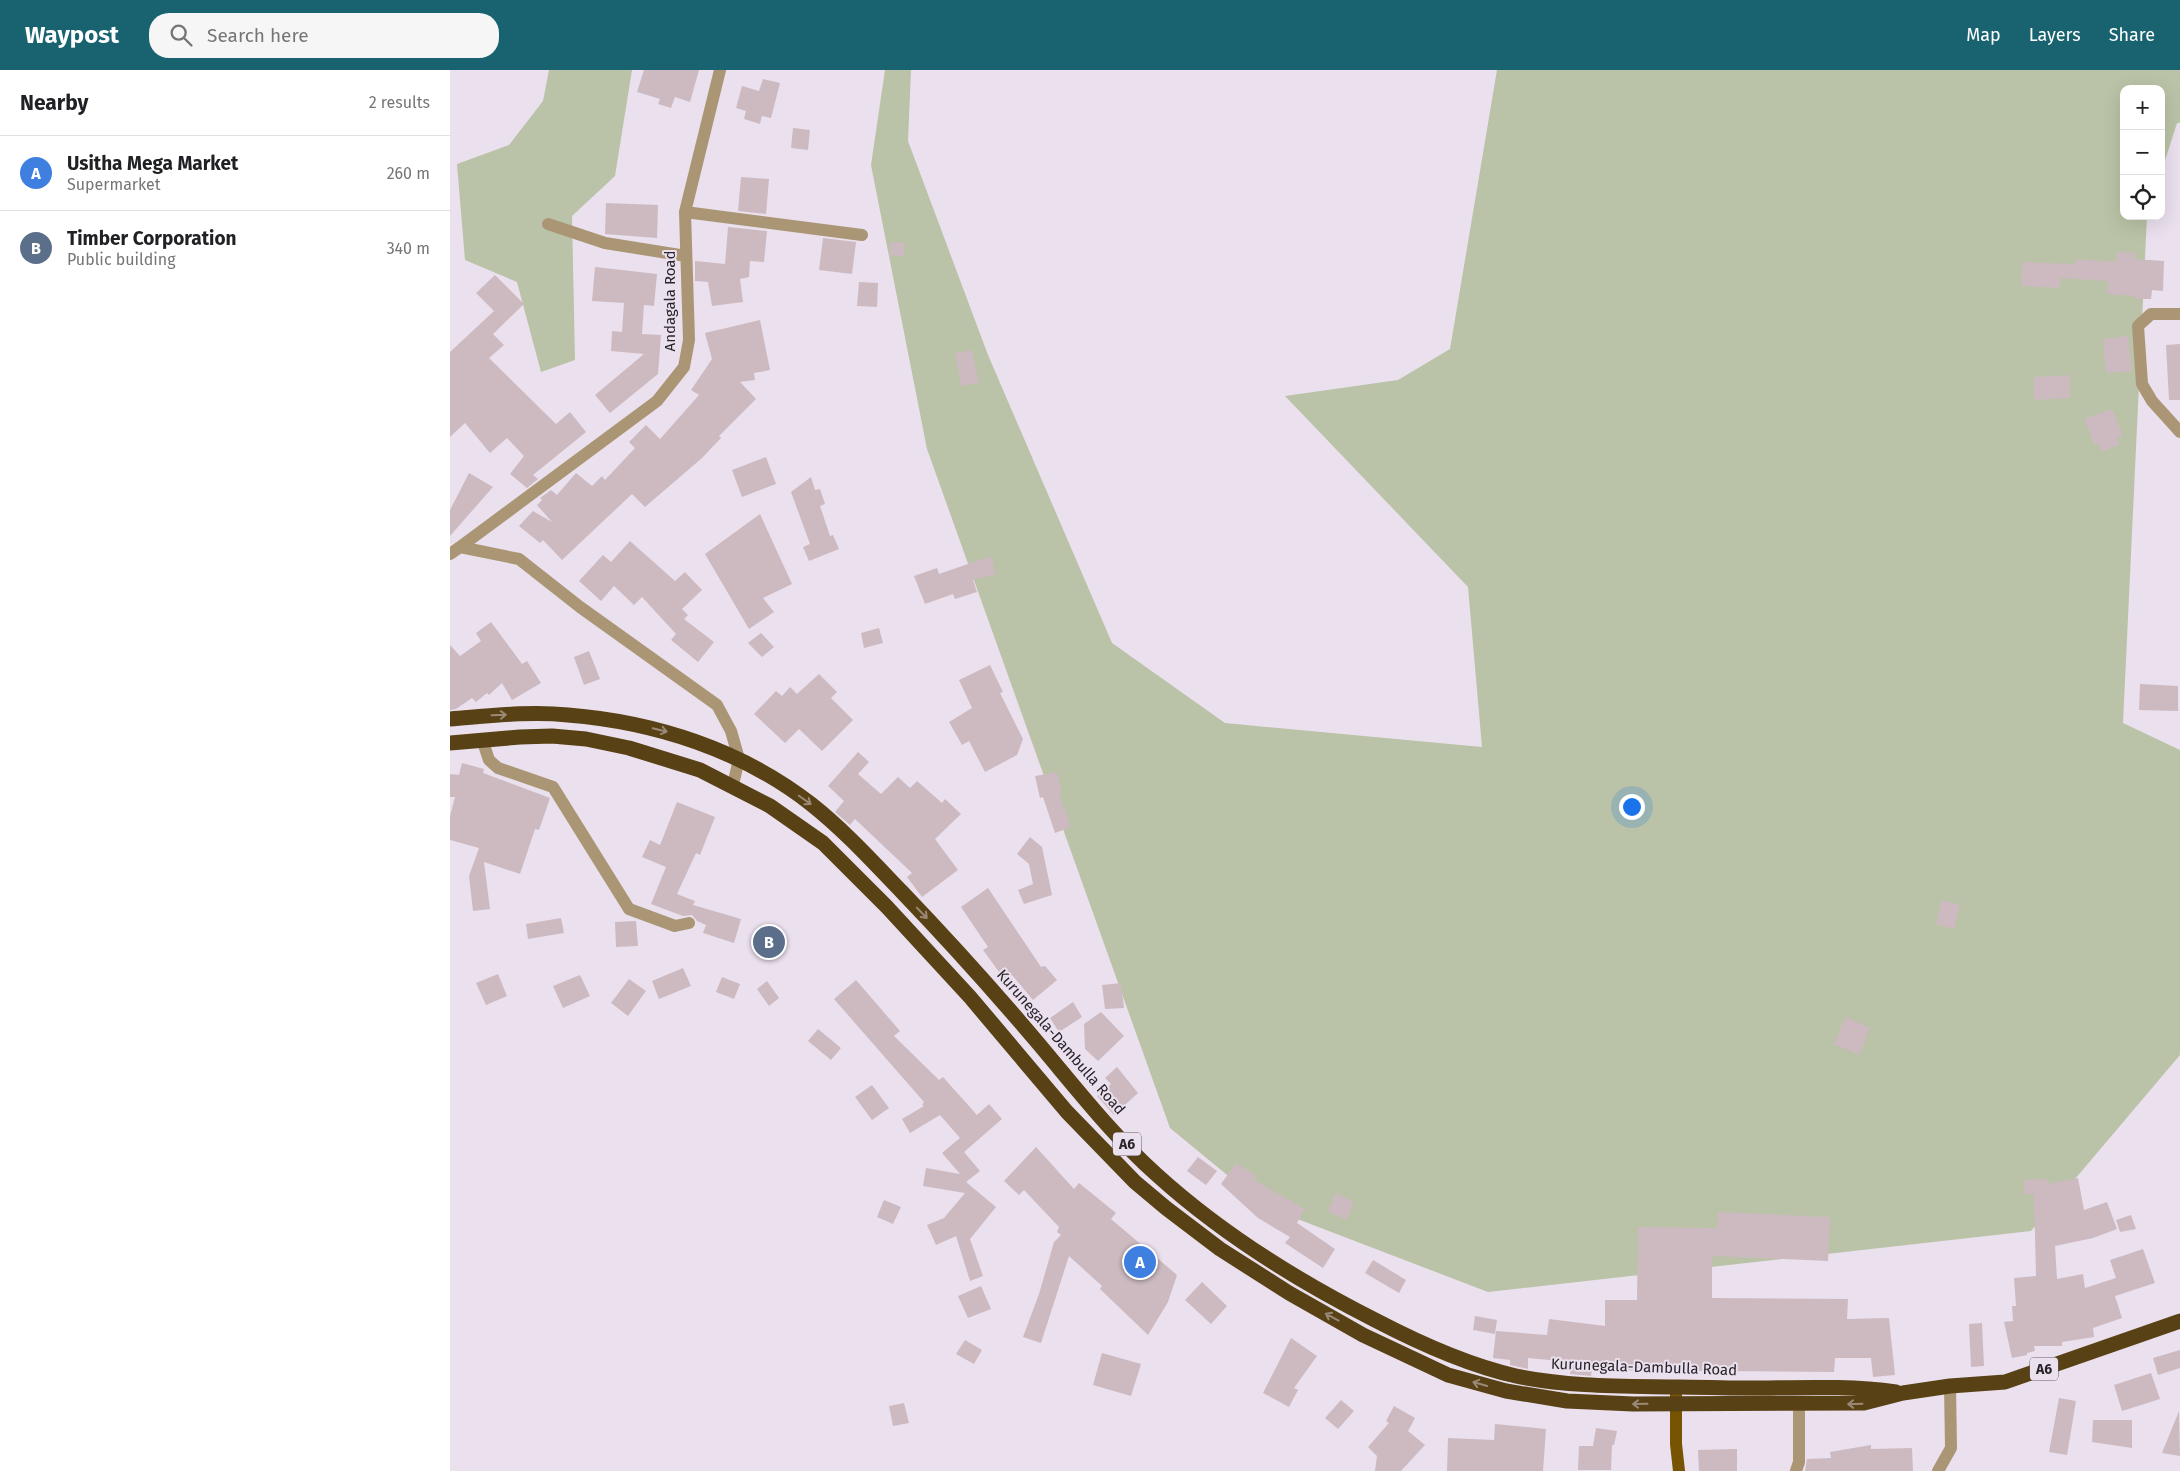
<!DOCTYPE html>
<meta charset="utf-8">
<style>
body{margin:0;font-family:"Fira Sans",sans-serif;background:#f6f6f6;color:#202124}
.controls{position:absolute;right:15px;top:15px;display:grid;overflow:hidden;border-radius:10px;box-shadow:0 5px 20px #0002}
.controls button{width:45px;height:45px;display:grid;place-items:center;padding:0;border:0;border-bottom:1px solid #e0e0e0;background:#fff;color:#202124;font:25px sans-serif}
.you{position:absolute;left:1181px;top:736px;width:18px;height:18px;margin:-12px;border:4px solid #fff;border-radius:50%;background:#1a73e8;box-shadow:0 0 0 8px #1a73e833}
.badge{display:grid;place-items:center;width:32px;height:32px;border-radius:50%;background:#196370;color:#fff;font-size:16px;font-weight:700}
.pin{position:absolute;translate:-50% -50%;border:2px solid #fff;box-shadow:0 1px 5px #0006}
.list{margin:0;padding:0;list-style:none}
h2{display:flex;justify-content:space-between;align-items:center;height:65px;margin:0;padding:0 20px;font-size:21px}
h2 small{font-size:16px;font-weight:400;color:#757577}
.list li{display:grid;grid-template-columns:32px 1fr auto;gap:15px;align-items:center;box-sizing:border-box;height:75px;padding:0 20px;border-top:1px solid #e0e0e0}
.list b{display:block;font-size:19px;white-space:nowrap}
.list p{margin:0;font-size:16px;white-space:nowrap;color:#757577}
.list em{font-size:16px;font-style:normal;color:#757577}
.icon{flex:none;width:28px;height:28px;fill:none;stroke:currentColor;stroke-width:2;stroke-linecap:round;stroke-linejoin:round}
.map{position:relative;flex:none;width:1730px;height:1401px;overflow:hidden}
header{display:flex;align-items:center;gap:30px;box-sizing:border-box;height:70px;padding:0 25px;background:#196370;color:#fff}
header strong{font-size:24px}
nav{display:flex;gap:28px;margin-inline-start:auto;font-size:18px}
.search{width:350px;height:45px;background:#f6f6f6;display:flex;align-items:center;gap:12px;box-sizing:border-box;padding:0 18px;border-radius:20px;color:#757577;font-size:19px}
main{display:flex}
aside{flex:1;background:#fff}
.map>svg:first-child{display:block}
.green{fill:#bac3a7}
.building{fill:#ccbac0}
.lines{fill:none;stroke-linecap:round;stroke-linejoin:round}
.minor{stroke:#aa9675;stroke-width:12}
.major{stroke:#775401;stroke-width:12}
.highway{stroke:#584114;stroke-width:15}
.oneway{stroke:#9a8976}
.labels{text-anchor:middle;dominant-baseline:central;stroke-width:4;stroke-linejoin:round;paint-order:stroke}
.shield{fill:#ebe0ee;stroke:#625c64;stroke-width:1}
.shield-label{font-size:14px;font-weight:bold;fill:#282429}
.street-label{font-size:15px;fill:#282429;stroke:#ebe0ee}
</style>
<header>
<strong>Waypost</strong>
<div class="search"><svg class="icon" aria-label="search" viewBox="0 0 24 24"><circle cx="10" cy="10" r="6"/><path d="M15 15l6 6"/></svg>Search here</div>
<nav><a>Map</a><a>Layers</a><a>Share</a></nav>
</header>
<main>
<aside>
<h2>Nearby<small>2 results</small></h2>
<ul class="list">
<li><span class="badge" style="background:#3f7fe0">A</span><div><b>Usitha Mega Market</b><p>Supermarket</p></div><em>260 m</em></li>
<li><span class="badge" style="background:#5c6f8a">B</span><div><b>Timber Corporation</b><p>Public building</p></div><em>340 m</em></li>
</ul>
</aside>
<div class="map">
<svg width="1730" height="1401" viewBox="0 0 1730 1401">
<rect width="100%" height="100%" fill="#ebe0ee"/>
<path class="green" d="M99,0h83l-17,106 -43,40 3,144 -34,12 -24,-90 -52,-22 -8,-96 52,-19 34,-44z
M435,0h26l-3,71 80,214 124,288 113,80 257,24 -14,-160 -183,-191 113,-16 52,-31 47,-279h683v53h-3l-16,50v-84h-37v127h23l-24,507 57,27v305l-149,176 -543,61 -222,-85 -96,-79 -243,-679 -56,-284z"/>
<path class="building" d="M194,0h55l-9,32 -15,-5 -4,11 -13,-4 2,-5 -23,-7z
M313,9l17,4 -9,35 -9,-2 -2,8 -16,-5 2,-8 -10,-3 6,-22 17,5z
M343,58l17,2 -2,20 -17,-2z
M291,107l28,2 -3,35 -28,-3z
M156,133l52,2 -1,33 -52,-4z
M278,157l39,4 -3,31 -14,-1 -1,16 -9,2 3,23 -31,4 -4,-24 -13,-1v-20l30,3z
M373,168l33,4 -4,32 -33,-4z
M441,172l14,1 -1,13 -15,-1z
M1667,182l18,1 -1,6 30,2 -1,30 -11,-1 -1,9h-16v-3l-28,-2 1,-13 -47,-3 -1,10 -39,-2 1,-24 53,2 1,-5 40,3z
M145,197l62,7 -3,32 -10,-1 -2,29 19,1 -3,39 -48,39 -15,-18 49,-41 -33,-3 1,-20 10,1 2,-29 -32,-2z
M45,205l29,29 -31,30 11,11 -15,13 67,66 14,-12 16,20 -53,43 5,4 -11,9 -17,-14 14,-18 -17,-18 -17,15 -25,-30 -15,14v-85l44,-41 -18,-18z
M409,212l19,1 -1,24 -20,-1z
M310,250l10,50 -16,3 1,7 -15,2 16,17 -37,37 2,2 -19,20 -57,49 -13,-13 -70,66 -19,-20 -3,3 -21,-17 14,-15 19,11 -15,-17 5,-5 -2,-2 11,-8 6,5 19,-22 16,13 10,-10 3,4 30,-32 -6,-6 17,-17 14,14 39,-44 -8,-5 21,-31 -7,-26z
M1678,266l4,35 -26,2 -3,-34z
M1730,274v56h-11l-3,-55z
M522,280l7,33 -18,3 -6,-33z
M1620,305v23l-36,2v-23z
M1662,339l11,27 -6,2 2,7 -17,7 -3,-8 -4,2 -11,-27z
M316,387l10,27 -34,13 -10,-27z
M19,403l24,14 -43,49v-26z
M361,407l4,13 5,-1 5,15 -5,2 10,30 3,-1 6,14 -30,12 -6,-14 7,-3 -19,-52z
M310,444l32,70 -29,14 11,14 -25,17 -44,-75z
M180,471l45,40 10,-9 17,18 -20,19 6,6 -4,4 30,23 -16,20 -27,-22 5,-6 -34,-37 -8,8 -20,-19 -13,15 -22,-20 24,-26 8,7z
M541,486l5,18 -23,6 4,12 -22,7 -2,-5 -28,10 -11,-28 23,-8 2,6z
M41,552l31,42 5,-3 14,22 -29,17 -10,-17 -13,12 -2,-2 -11,9 -4,-4 -16,11 -6,1v-65l10,11 21,-15 -5,-8z
M429,558l4,15 -19,5 -3,-15z
M311,563l13,14 -12,10 -14,-14z
M139,581l11,28 -16,6 -10,-28z
M540,595l13,27 -3,1 23,46 -6,16 -32,17 -16,-31 -7,4 -13,-23 23,-14 -13,-28z
M369,604l18,18 -6,6 22,22 -31,31 -23,-22 -14,14 -31,-29 22,-23 6,5 8,-9 7,7z
M1690,614l38,2v25l-39,-1z
M408,682l11,10 -11,12 23,20 17,-17 12,11 7,-7 25,22 3,-4 16,15 -26,25 23,31 -36,27 -15,-20 5,-4 -57,-54 -5,6 -15,-13 9,-11 -16,-15z
M12,693l22,6 -1,4 67,25 -11,32 -4,-1 -15,45 -36,-12 6,47 -17,2 -4,-35 10,-28 -29,-8v-24l5,-19h-5v-23l9,1z
M607,702l5,21 -3,1 12,33 -16,6 -12,-36 -3,1 -5,-22z
M227,732l38,15 -15,38 -4,-2 -19,41 18,7 -2,4 48,14 -7,24 -31,-10 3,-8 -9,-4 -5,-6 -9,1 -32,-12 15,-37 -24,-10 8,-17 10,5z
M580,767l12,10 10,48 -28,9 -6,-14 15,-6 -4,-20 -12,-10z
M538,818l53,79 4,-1 12,14 -24,20 -21,-25 -7,5 -22,-30 5,-3 -27,-40z
M1492,830l18,5 -6,24 -18,-5z
M111,848l3,15 -36,6 -2,-15z
M186,851l2,25 -22,1 -1,-25z
M233,898l8,18 -32,13 -7,-18z
M48,904l9,22 -21,9 -10,-22z
M130,905l10,21 -27,12 -10,-22z
M272,907l18,7 -6,15 -18,-7z
M179,909l17,12 -18,25 -17,-13z
M406,910l44,51 -6,5 45,44 4,-3 34,38 12,-11 13,15 -38,33 16,19 -14,11 30,25 -26,32 13,37 -13,5 -14,-45 -20,9 -9,-20 17,-7 21,-25 -42,-7 3,-18 34,6 -18,-21 18,-15 -20,-23 -30,18 -8,-14 22,-13 -2,-1 2,-3 -90,-103z
M317,911l12,17 -10,8 -12,-17z
M671,913l3,25 -19,1 -3,-24z
M623,932l9,15 -23,15 -9,-14z
M651,942l23,24 -26,25 -13,-12 -1,-25z
M1395,947l25,11 -11,27 -25,-11z
M368,959l23,19 -10,12 -23,-19z
M667,997l21,26 -24,22 -17,-19 14,-12 -6,-6z
M422,1015l17,23 -17,12 -17,-23z
M586,1077l38,42 5,-6 37,30 -5,6 66,56 -9,27 -20,33 -48,-46 2,-3 -33,-30 -28,87 -18,-6 16,-43 15,-52 7,-7 -4,-3 2,-5 -35,-37 -5,5 -15,-14z
M748,1087l19,14 -11,14 -19,-14z
M786,1093l21,13 -3,4 51,29 -8,14 38,26 -12,19 -38,-25 5,-6 -32,-19 -37,-34z
M1628,1108l6,32 23,-8 10,27 -24,9 -38,8 2,33 26,-5 2,14 31,-10 -6,-18 33,-11 12,34 -40,13 7,22 -29,10 1,9 -32,5v4h-28l1,5 -8,2v2l-15,3 -8,-36 9,-1 -1,-15h4l-2,-28 22,-2 -2,-82 -9,1 -1,-15 23,-1v5z
M886,1123l18,9 -8,18 -18,-9z
M434,1130l17,7 -8,17 -16,-7z
M1268,1142l112,5 -2,44 -116,-5v42l136,1 -1,20 42,-1 6,57 -22,2 -2,-19h-36l-1,14 -242,-2 -1,6 -21,-2 1,-12 -43,-4v11l-18,-4v-5l-17,-2 3,-27 51,4 2,-16 56,7v-26h32l1,-73 79,1z
M1681,1145l5,14 -16,3 -4,-12z
M923,1190l33,20 -7,13 -34,-20z
M752,1212l25,24 -16,18 -26,-24z
M531,1216l10,23 -23,9 -10,-22z
M1025,1246l22,4 -2,14 -22,-4z
M1532,1253l2,43 -13,1 -2,-43z
M841,1268l26,18 -23,32 4,2 -9,17 -26,-14z
M515,1270l17,10 -8,14 -18,-10z
M1730,1280v18l-22,7 -5,-17z
M652,1283l39,11 -10,32 -38,-11z
M1701,1303l9,26 -38,12 -8,-26z
M1609,1328l17,3 -9,54 -18,-3z
M891,1330l13,11 -16,18 -13,-11z
M454,1333l5,20 -16,3 -4,-20z
M944,1336l21,12 -7,13 17,14 -24,26h-26l2,-15 -9,-9 21,-24 -3,-2z
M1729,1341l1,45 -18,-3z
M1643,1350h39v28l-40,-6z
M1045,1354l51,5 -3,42h-96l1,-33 46,2z
M1146,1358l21,3 -3,14h-2l-1,25h-33l1,-24h14z
M1421,1375v4l41,-1 1,23h-108l2,-12 24,-1 -1,-6z
M1287,1379v22h-38l-1,-21z"/>
<g class="lines">
<path class="minor" d="M235,142l177,23
M98,154l57,19 81,13
M1730,244h-29l-13,12 4,58 10,17 28,31
M10,477l197,-146 27,-34 5,-27 -4,-128 35,-142
M0,484l10,-7 59,12 61,48 137,98 14,26 8,28 -6,26
M32,669l7,21 9,8 55,19 76,122 46,17 14,-3
M1346,1401l3,-9v-58
M1488,1401l13,-23 -1,-62"/>
<path class="major" d="M1226,1317v57l3,27"/>
<path class="highway" d="M0,649c39,-3 79,-8 118,-4 87,7 174,35 243,89 33,26 62,58 91,88 47,49 92,99 136,151 38,45 75,93 119,132 64,58 141,106 218,145 44,23 92,45 141,56 53,11 107,10 161,11 22,0 45,1 67,1 51,0 102,-3 152,4
M0,673l70,-6 32,-1 34,3 43,9 71,22 70,36 53,37 64,64 83,90 97,115 68,70 31,26 54,41 69,44 74,42 85,40 58,16 61,10 66,3 231,-1 39,-10 47,-7 55,-4 175,-61"/>
</g>
<defs><path id="oneway-shaft" d="M-6 0H5M1.5-3L5.5 0L1.5 3" fill="none" stroke-width="1.6" stroke-linecap="round" stroke-linejoin="round" transform="scale(1.25)"/></defs>
<g class="oneway">
<use href="#oneway-shaft" transform="translate(49 645) rotate(-2)"/>
<use href="#oneway-shaft" transform="translate(210 660) rotate(14)"/>
<use href="#oneway-shaft" transform="translate(355 730) rotate(35)"/>
<use href="#oneway-shaft" transform="translate(472 843) rotate(46)"/>
<use href="#oneway-shaft" transform="translate(882 1247) rotate(-152)"/>
<use href="#oneway-shaft" transform="translate(1030 1314) rotate(-164)"/>
<use href="#oneway-shaft" transform="translate(1190 1334) rotate(179)"/>
<use href="#oneway-shaft" transform="translate(1405 1334) rotate(178)"/>
</g>
<g class="labels">
<g class="shield">
<rect x="663" y="1062.5" width="28" height="23" rx="4"/>
<rect x="1580" y="1287.5" width="28" height="23" rx="4"/>
</g>
<g class="shield-label">
<text x="677" y="1074">A6</text>
<text x="1594" y="1299">A6</text>
</g>
<g class="street-label">
<text transform="translate(220 231) rotate(-90)">Andagala Road</text>
<text transform="translate(611 972) rotate(49)">Kurunegala-Dambulla Road</text>
<text transform="translate(1194 1297) rotate(2)">Kurunegala-Dambulla Road</text>
</g>
</g>
</svg>
<div class="controls">
<button>+</button>
<button>−</button>
<button><svg class="icon" aria-label="locate" viewBox="0 0 24 24"><circle cx="12" cy="12" r="6"/><path d="M12 2v4M12 18v4M2 12h4M18 12h4"/></svg></button>
</div>
<div class="you"></div>
<div class="pin badge" style="left:690px;top:1192px;background:#3f7fe0">A</div>
<div class="pin badge" style="left:319px;top:872px;background:#5c6f8a">B</div>
</div>
</main>
